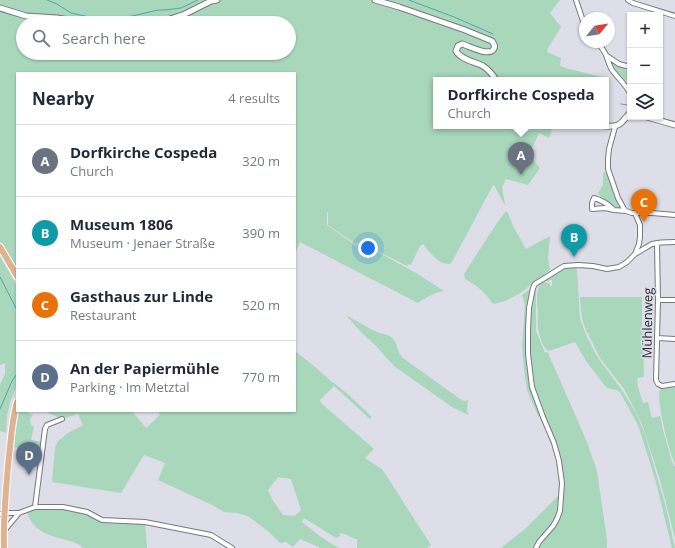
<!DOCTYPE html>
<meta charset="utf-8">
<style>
body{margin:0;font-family:"Open Sans",sans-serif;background:#f2f2f3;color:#1f2937}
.controls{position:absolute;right:12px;top:12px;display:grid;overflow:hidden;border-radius:0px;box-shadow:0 1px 3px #0004}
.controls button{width:36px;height:36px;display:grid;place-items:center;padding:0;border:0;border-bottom:1px solid #e0e1e3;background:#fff;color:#1f2937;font:20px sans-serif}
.compass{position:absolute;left:579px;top:12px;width:36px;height:36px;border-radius:50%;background:#fff;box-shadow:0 1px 3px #0004;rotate:60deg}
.you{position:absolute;left:368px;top:248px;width:14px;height:14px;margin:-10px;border:3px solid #fff;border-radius:50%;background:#1a73e8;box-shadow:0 0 0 6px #1a73e833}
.badge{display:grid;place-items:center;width:26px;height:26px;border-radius:50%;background:#db2777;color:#fff;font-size:13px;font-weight:700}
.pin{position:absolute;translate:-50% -33px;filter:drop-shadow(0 1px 2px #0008)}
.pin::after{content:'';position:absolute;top:21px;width:14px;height:12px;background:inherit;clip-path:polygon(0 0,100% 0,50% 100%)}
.popup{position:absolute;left:433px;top:77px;width:176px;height:52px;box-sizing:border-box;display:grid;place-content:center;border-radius:0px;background:#fff;filter:drop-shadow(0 1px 3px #0005);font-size:13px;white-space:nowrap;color:#747a83}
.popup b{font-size:15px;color:#1f2937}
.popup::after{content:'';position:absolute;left:50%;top:100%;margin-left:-8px;border:8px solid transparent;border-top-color:#fff}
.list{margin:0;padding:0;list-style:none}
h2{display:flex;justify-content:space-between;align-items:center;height:52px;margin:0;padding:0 16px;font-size:17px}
h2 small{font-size:13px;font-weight:400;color:#747a83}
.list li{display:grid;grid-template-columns:26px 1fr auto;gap:12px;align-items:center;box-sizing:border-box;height:72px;padding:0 16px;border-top:1px solid #e0e1e3}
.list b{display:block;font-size:15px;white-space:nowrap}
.list p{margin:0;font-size:13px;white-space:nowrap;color:#747a83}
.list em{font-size:13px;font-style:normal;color:#747a83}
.icon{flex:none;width:22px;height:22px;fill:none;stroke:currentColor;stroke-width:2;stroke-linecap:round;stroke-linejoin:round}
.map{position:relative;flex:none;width:675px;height:548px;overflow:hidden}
.search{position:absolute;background:#fff;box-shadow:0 1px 3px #0004;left:16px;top:16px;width:280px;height:44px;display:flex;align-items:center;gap:10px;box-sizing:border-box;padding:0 14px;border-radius:22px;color:#747a83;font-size:15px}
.panel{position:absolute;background:#fff;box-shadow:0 1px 3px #0004;left:16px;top:72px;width:280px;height:340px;border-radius:0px}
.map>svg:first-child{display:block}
.green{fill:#a8d7bc;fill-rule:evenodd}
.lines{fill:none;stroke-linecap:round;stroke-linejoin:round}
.stream{stroke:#52a6a7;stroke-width:1}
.minor-casing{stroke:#777881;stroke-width:6}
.tertiary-casing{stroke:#777881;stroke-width:7}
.primary-casing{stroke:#fff;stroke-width:8}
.minor{stroke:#fff;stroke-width:4}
.tertiary{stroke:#fff;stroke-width:5}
.primary{stroke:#dfb291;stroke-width:6}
.labels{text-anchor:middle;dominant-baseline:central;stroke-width:3;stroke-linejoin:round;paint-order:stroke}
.street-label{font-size:13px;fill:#2e2e32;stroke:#dddee8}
</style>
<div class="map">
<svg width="675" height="548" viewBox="0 0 675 548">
<rect width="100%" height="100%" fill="#dddee8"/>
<path class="green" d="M0,0h560l-10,13 11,14 -13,21 -1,4 14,6 -1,8 9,3 33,8v3h-166v46h117l-4,12 -10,-5 -10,22 11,13 -12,17 -22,-6 -4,8 3,17h-1l-10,-19h-1l-40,75 -3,4c-12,1 -20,-12 -27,-20l-3,2 -9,19 -2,-1 -2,2 -39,-20 -14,-3 -26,-18v-13h-1v13l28,20 13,2 10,5 38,21 28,18c-9,1 -19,7 -26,12l-118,-61 -5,12v-181h-278v199l-17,-29zM23,23h266v30h-266z
M610,62h1l19,10v9l-6,-1 -13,-15z
M603,172l4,1 13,33v2l-2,1 -16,-10 -4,-6 5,-8z
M507,211l6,15 13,23 24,-13 -2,23 2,11 -31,24 -14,7 -12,3c-8,-12 -15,-18 -28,-25l-1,-5 31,-48 10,-14z
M0,256l17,30v99l-6,15 -4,15 -1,18 -6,-2v-46l5,-11v-11l-5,2z
M573,267l2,1 2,2 3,49 7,18 11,21 24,32 14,23 9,21 21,74 9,40h-3l-16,-66 -18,-57 -17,-31c-6,-7 -8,-3 -15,-7l-20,-26 -11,-19 -23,8 -4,1c-5,-4 -8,-12 -9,-19 -2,-6 -1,-13 -1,-19 -1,-9 -3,-27 5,-32l7,3v2h2v-6h-3l-1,2 -4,-2 19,-12z
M535,288l1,2v41l9,22 1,-1 2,1 39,89 10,29 10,69v8h-68l12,-17 7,-12 4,-46 -28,-86 -5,-33 1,-53z
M530,289l-2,11 -1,30 4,57 11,30 -4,-1 -11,-26 -3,-20 -2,-24 3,-41 -3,-10z
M580,297h62v33l1,3 1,44 -7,1 1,9 5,16 5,-1 4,16 8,-2 3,14 9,32 3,5v71l-15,-58 -18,-56 -11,-22 -7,-13 -24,-31 -12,-24 2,1v-1l-3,-1 -5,-14z
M346,315c11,6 22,13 33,18 4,1 8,1 12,4 7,5 6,16 12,21l57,41 4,2 4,-1 -1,9 1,6 -16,-8 -58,-41 -18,-20 -16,-15z
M295,351l19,15 18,16 2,1 15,12 23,22 -2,2 -36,-33 -14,14 1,3 53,46 -9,9 17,11 49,76 -4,3h-70v-9c-7,-1 -9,-5 -17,-6v3l-4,2 -32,-20 -2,4c12,10 24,19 37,26h-20v-1l-19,-8 -7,8 -7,-5 -6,1 -11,-11 -21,-16 -11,-3 -13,-1 -12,-7 -54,-25 7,-17 -21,-8 -23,38 -69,-11 3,-34 3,-7 10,-8 15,-8 -5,-11 -16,5 -16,-7v-1h86l14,17 14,-13 -3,-4h138zM278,477l13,2 10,31 -6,6 -12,-1 -11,-16 -4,-9z
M675,385v79c-6,-14 -19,-62 -15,-76z
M18,411h7l8,4 -3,4 1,6 3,1 -3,14 11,2 -2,15 -5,-1 -3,-7 -18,-2z
M560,494l-5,25 -19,23 -3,6h-32l25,-20z
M35,507l42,2 25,11 43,2 2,26h-64c-6,-6 -13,-7 -20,-9 -17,-4 -32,-10 -36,-28z"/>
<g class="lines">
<path class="stream" d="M47,0l10,4 14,9 32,7 25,-3 30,-7h6l17,-2 17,-8
M409,0l45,17 39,17
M621,104l6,1 3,2
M0,277l17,33
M0,409l12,-28 5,-7"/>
<defs>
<path id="minor" d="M576,0l9,27
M628,0l5,3 42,13
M597,42c3,4 7,8 9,13 2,5 3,10 6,15 6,8 13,14 18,23
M607,56l12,8 11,3
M615,127l-6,22 -1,10v10l10,29 6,11 2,2 6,2h20l23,2
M614,210l-9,-2 -13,1v-6l2,-5c8,2 14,6 20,12l12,1
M657,243l1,57 -2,80 2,4 4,2 13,-2
M635,254c6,-3 11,-7 17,-10 7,-2 16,-2 23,-2
M658,300h17
M657,338l18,1
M35,507l10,-78 2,-4 15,-6
M0,514l7,-1h12l16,-6h28l24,5 15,8 43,2 66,13 21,13
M3,532l16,-19
M536,548l3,-6 14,-16 4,-7 3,-8 2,-28 -3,-22 -5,-18 -11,-26 -11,-30 -4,-33v-24l1,-22 4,-20 2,-4 29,-18 14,-1 15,1 14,3 12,-2 8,-5 8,-8 4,-10 1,-7v-12l-5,-12"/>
<path id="tertiary" d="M375,0l24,7 66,23 27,11c2,3 4,6 1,9 -5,6 -24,-4 -31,-6l-4,2 -2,5c4,8 19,11 27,15 6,4 10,9 13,14
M0,8l26,8 31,2 28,5
M158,23l27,-9 26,-13 6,-1
M647,117l28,8
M606,126c16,1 14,-3 24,-13"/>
<path id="primary" d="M0,247l17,29
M4,548c-1,-31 2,-61 5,-92 2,-18 3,-36 8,-54"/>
</defs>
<use href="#minor" class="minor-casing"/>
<use href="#tertiary" class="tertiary-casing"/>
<use href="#primary" class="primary-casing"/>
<use href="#minor" class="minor"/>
<use href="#tertiary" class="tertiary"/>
<use href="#primary" class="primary"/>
</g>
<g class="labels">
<g class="street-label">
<text transform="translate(647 323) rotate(-89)">Mühlenweg</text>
</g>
</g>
</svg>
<div class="controls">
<button>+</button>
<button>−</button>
<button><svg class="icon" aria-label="layers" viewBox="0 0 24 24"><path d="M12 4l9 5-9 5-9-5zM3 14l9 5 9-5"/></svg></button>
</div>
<svg class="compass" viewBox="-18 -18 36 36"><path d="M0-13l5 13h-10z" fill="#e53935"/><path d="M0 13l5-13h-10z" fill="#747a83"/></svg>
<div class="you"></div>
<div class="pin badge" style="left:521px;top:175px;background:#6b7280">A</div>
<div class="popup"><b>Dorfkirche Cospeda</b>Church</div>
<div class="pin badge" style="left:574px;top:257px;background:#0f9aa8">B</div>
<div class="pin badge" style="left:644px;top:222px;background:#e8710a">C</div>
<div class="pin badge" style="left:29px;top:475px;background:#5c6f8a">D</div>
<div class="search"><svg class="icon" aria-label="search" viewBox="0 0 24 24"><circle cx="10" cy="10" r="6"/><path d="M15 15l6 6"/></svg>Search here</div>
<section class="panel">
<h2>Nearby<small>4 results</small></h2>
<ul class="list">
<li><span class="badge" style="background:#6b7280">A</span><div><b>Dorfkirche Cospeda</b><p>Church</p></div><em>320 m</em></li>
<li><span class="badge" style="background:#0f9aa8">B</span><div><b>Museum 1806</b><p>Museum · Jenaer Straße</p></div><em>390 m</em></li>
<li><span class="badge" style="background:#e8710a">C</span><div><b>Gasthaus zur Linde</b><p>Restaurant</p></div><em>520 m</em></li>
<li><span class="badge" style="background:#5c6f8a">D</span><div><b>An der Papiermühle</b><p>Parking · Im Metztal</p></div><em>770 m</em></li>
</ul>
</section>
</div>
